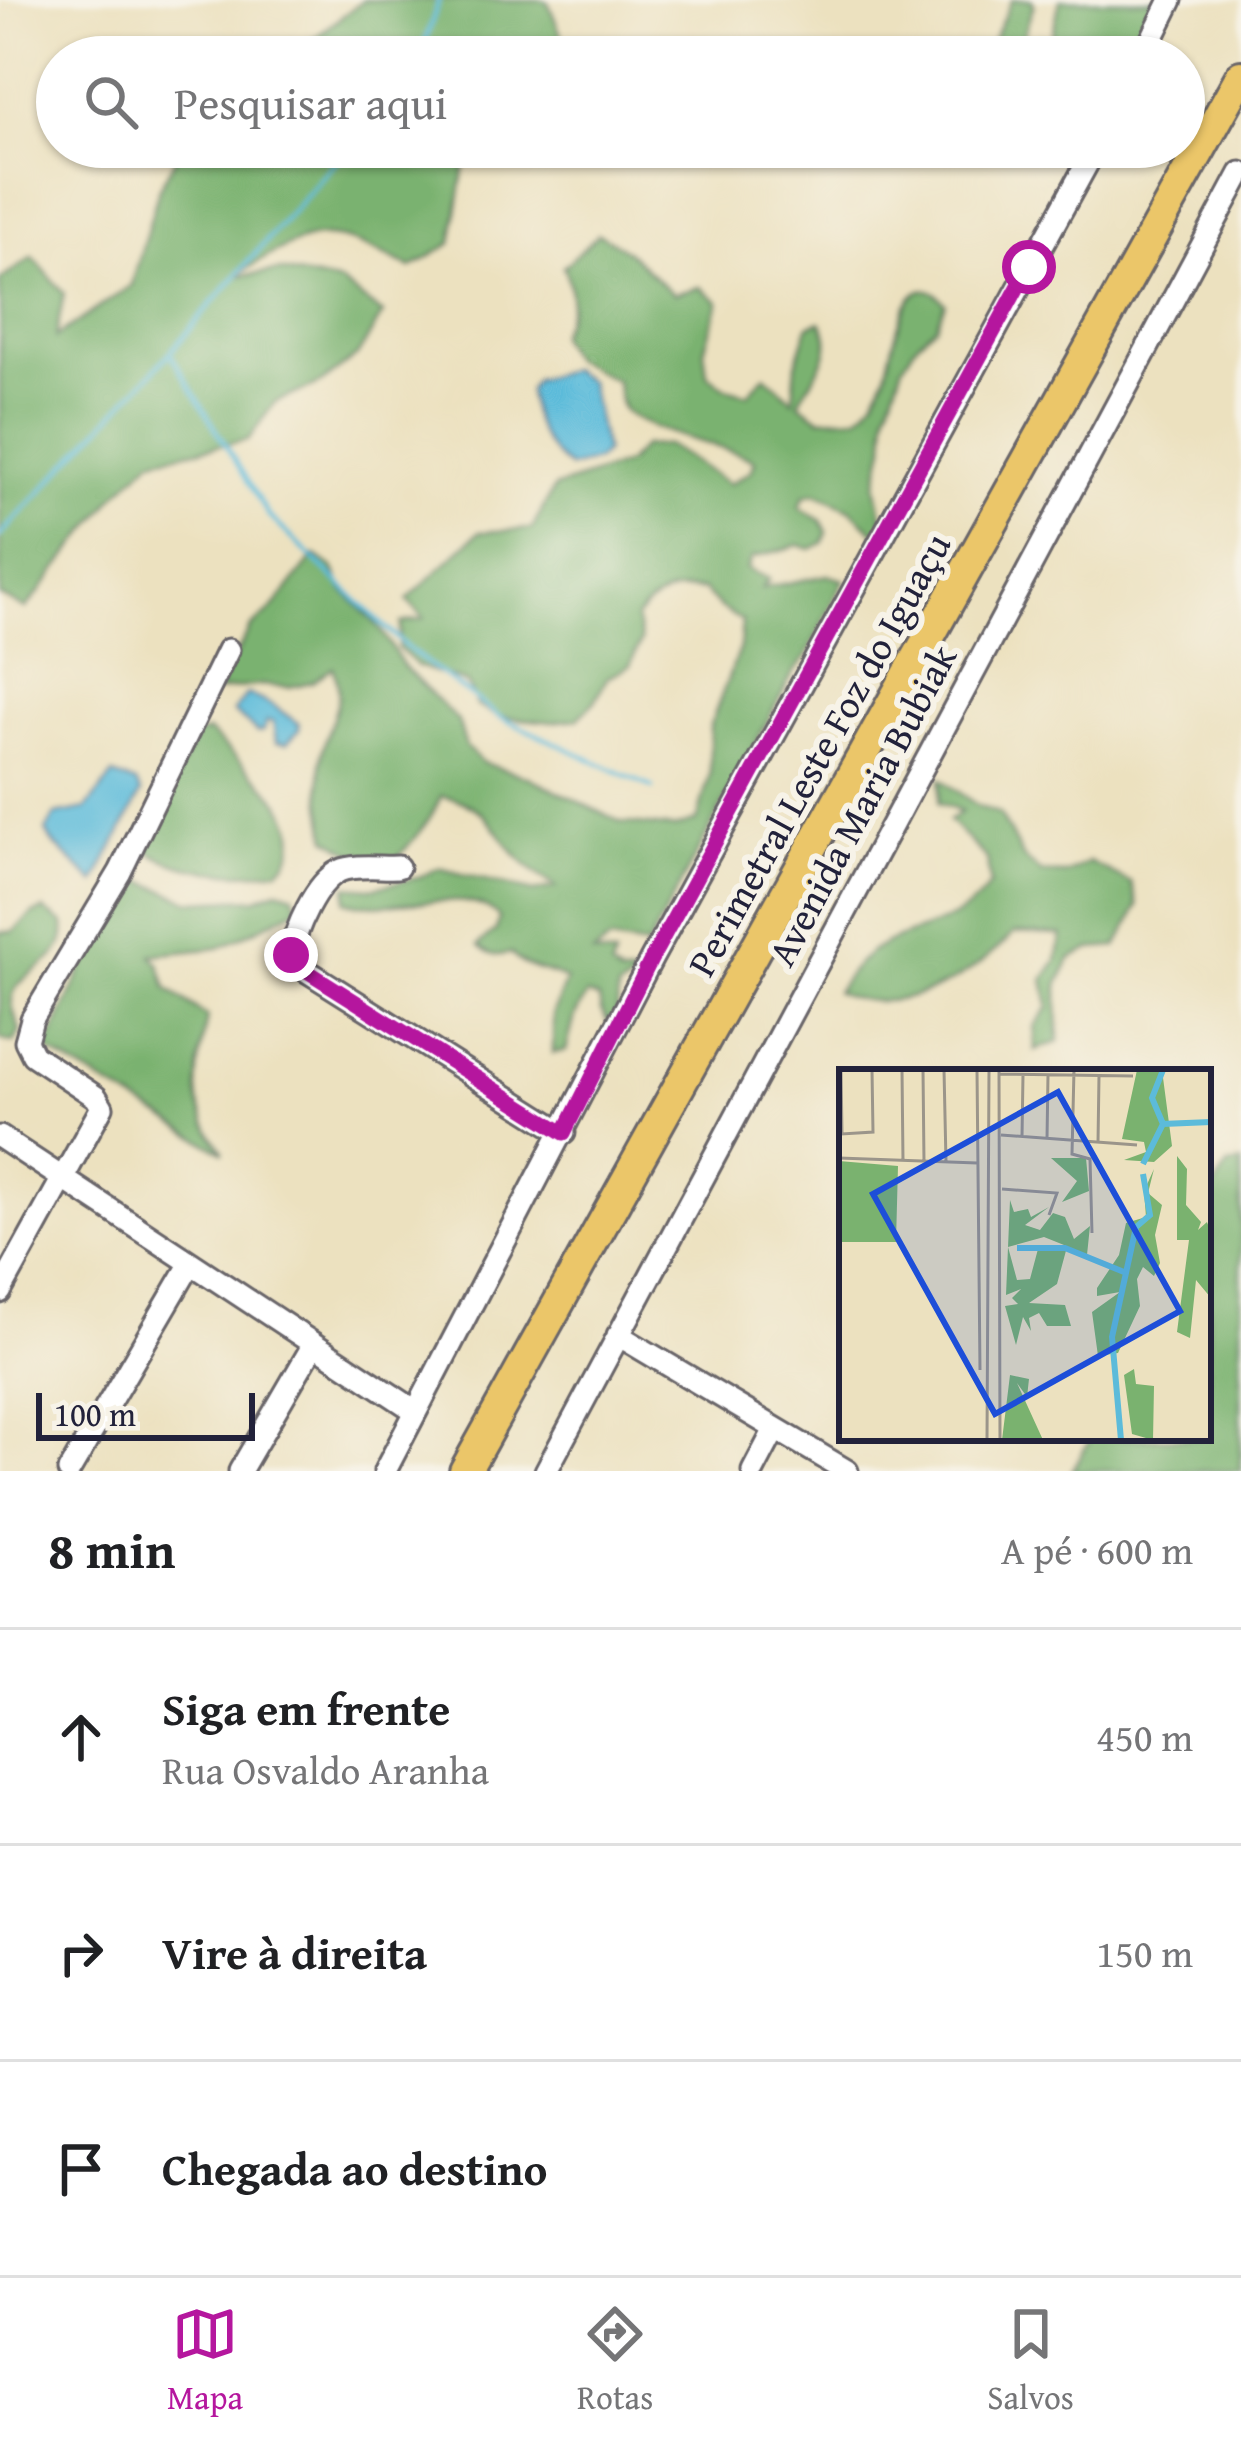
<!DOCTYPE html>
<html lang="pt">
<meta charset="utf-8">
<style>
body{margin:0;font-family:"Gentium Book Plus",serif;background:#f2f2f2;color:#202124}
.scale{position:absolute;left:36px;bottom:30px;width:219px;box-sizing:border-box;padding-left:12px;border:6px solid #22223b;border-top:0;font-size:33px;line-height:42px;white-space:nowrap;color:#22223b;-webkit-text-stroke:9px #f7f3e8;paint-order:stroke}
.stop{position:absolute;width:36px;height:36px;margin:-27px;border:9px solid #b5179e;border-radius:50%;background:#fff}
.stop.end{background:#b5179e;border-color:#fff;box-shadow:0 3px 12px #0008}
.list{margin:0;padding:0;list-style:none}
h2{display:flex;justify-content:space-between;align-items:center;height:156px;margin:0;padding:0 48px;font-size:51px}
h2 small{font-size:39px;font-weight:400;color:#757577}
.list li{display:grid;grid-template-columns:78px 1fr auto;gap:36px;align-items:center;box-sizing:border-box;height:216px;padding:0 48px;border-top:3px solid #e0e0e0}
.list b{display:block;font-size:45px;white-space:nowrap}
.list p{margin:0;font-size:39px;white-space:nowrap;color:#757577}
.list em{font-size:39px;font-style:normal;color:#757577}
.icon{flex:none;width:66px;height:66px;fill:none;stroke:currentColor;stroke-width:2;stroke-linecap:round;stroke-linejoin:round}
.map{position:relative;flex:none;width:1241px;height:1471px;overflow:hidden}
.search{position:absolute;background:#fff;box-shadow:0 3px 9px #0004;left:36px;right:36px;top:36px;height:132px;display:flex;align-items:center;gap:30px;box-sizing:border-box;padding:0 42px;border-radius:66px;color:#757577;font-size:45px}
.sheet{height:804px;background:#fff}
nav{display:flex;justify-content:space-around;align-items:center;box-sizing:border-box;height:168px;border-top:3px solid #e0e0e0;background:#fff;font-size:33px;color:#757577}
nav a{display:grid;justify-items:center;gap:6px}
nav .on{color:#b5179e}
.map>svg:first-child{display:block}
.forest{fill:#7ab26f;stroke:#4e6a55;stroke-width:3}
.water{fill:#5cbbda;stroke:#3f6e8a;stroke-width:3}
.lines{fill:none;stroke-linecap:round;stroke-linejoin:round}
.stream{stroke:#5cbbda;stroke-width:4.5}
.minor-casing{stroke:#696569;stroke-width:27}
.highway-casing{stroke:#696569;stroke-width:36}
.minor{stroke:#fff;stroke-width:21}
.highway{stroke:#ebc669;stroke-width:30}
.route{stroke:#b5179e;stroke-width:15}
.labels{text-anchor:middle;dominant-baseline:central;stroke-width:12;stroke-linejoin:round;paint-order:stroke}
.street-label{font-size:39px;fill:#22223b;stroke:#f7f3e8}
.inset-river{fill:none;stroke:#5cbbda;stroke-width:6}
.inset-road{fill:none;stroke:#9b958a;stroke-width:3}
.view{fill:#1d4ed8;fill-opacity:0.15;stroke:#1d4ed8;stroke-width:6}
.inset-edge{fill:none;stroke:#22223b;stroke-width:6}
</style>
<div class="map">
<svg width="1241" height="1471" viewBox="0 0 1241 1471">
<rect width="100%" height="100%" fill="#f7f3e8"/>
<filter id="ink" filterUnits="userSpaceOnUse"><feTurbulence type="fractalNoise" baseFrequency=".00833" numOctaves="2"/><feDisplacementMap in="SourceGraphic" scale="24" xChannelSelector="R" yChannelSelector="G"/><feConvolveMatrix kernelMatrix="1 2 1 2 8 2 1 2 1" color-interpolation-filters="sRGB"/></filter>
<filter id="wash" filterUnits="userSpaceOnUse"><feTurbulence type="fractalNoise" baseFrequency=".004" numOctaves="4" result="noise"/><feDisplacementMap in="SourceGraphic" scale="48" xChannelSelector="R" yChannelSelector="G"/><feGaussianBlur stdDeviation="2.7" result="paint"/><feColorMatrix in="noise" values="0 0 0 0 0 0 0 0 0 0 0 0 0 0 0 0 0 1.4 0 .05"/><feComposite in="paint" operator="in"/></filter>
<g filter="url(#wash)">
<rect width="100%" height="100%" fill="#ece1bf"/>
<path class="forest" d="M363,0h179l6,2 18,45 -5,10h-271z
M1012,0h20l2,4 -18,53h-31z
M1060,0h106l-55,57h-64z
M182,147h286l-16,96 -41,25c-26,-12 -59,-32 -90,-31 -28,1 -62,25 -86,39l45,-5 61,12 42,31 -26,42 -37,28 -45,18 -27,38 -96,19 -36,36 -90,114 -26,-13v-316l33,-23 31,36 -8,44 76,-52 27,-97z
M598,234c40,18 44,36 76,60l26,-7 19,15 -15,48 3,24 19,14 22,6 17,-19 28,25 3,-36 12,-38 13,-5c19,32 -10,54 -22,82l21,15 39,-2c12,-10 21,-25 26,-40 7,-19 20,-123 60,-73l-9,22 -20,19 -13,21 -16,47 -2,35 -9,38 8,38 -8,10 -25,-23 -35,-17 -12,3 -4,12 21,12 6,12 -4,11 -12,6 -12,-4 -47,13 -5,11 22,10 -7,9 66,-13 16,5 -37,76 -14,17 -146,274 -37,-6 -17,13 21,3 -3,12 9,7h12v5l-14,9 -1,24 -9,8 -7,-11 -2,-12 -12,-4 -12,21 -9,35 -13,2v-40l13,-33c-19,-11 -42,-9 -55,-27 -15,4 -22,3 -33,-8l18,-15 3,-12c-28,-35 -110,-3 -153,-17l1,-15 24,2 46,-10 22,-10 95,24 22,-5c-14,-9 -28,-19 -39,-31 -28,-32 -30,-52 -76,-60 -11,28 -29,43 -46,66l-25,1 -42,-25c-6,-25 -9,-53 -7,-78 4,-39 28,-53 12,-93l-21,15 -23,5 -29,-2 -44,6 35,-64 19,-15 45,-57 18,13 10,22 35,36 26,41 54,54 8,26 17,16 45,14 93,45 53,6 23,-7 13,-47v-48l30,-79 2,-26 -22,-13 -17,-18c-30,-2 -46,4 -67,28l5,23 -11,24 -23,13 -12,23 -18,18 -25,3 -53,-5 -22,-11 -10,-23 -50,-17 -19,-18 3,-25 23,-5 -17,-18 72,-68 53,-3 22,-41 72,-24 17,-18 24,-1 62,39 22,-13 4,-10 -7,-4c-26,-11 -113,-29 -125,-48 -4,-7 -5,-20 -7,-28l-46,-23 -12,-23c14,-26 18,-40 5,-68z
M208,732c13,10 24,22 36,33 28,27 73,67 35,105 -45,6 -99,4 -137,-23l54,-112z
M941,779l37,27 22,8 22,42 19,17 25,1 23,-12 42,21 7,23 -21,41 -26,2 -21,10 -12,27 1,56 -24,8v-24l14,-19 -5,-28 13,-19 5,-25 -48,-2c-44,46 -115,87 -178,59 9,-13 18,-27 31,-37 40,-31 93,-23 123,-71l-3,-25 -38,-38 13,-10 -23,-8z
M125,874l66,27 66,-3 22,-9 15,5 4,14 -79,40 -67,7 8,10 7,23 40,29c-10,58 -21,85 17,136l-178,-103z
M44,910l20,14c6,43 -52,46 -52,78 0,9 6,20 8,29l-6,12 -14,-4v-107h13l19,-18z
M1241,1163v308h-169l19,-33h117v-241l20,-31z"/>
<path class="water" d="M570,369l19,13 16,70 -9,9 -26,7c-26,-17 -39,-48 -42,-78l7,-10z
M247,694l27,12 25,18v6l-12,13 -11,-1 -3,-20 -6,-1 -4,10 -6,1 -24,-20z
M113,775l23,8 5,10 -46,90 -43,-41 -6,-11 9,-16 31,-6z"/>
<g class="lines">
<path class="stream" d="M420,57l19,-57
M170,353l98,162 139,133 92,69 154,71
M0,536l158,-170 190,-219"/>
</g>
</g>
<g filter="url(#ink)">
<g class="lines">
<defs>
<path id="minor" d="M1143,57l28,-57
M398,867c-18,1 -43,-3 -59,4 -24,12 -44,59 -48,84l8,11 265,167
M0,1137l414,273
M0,1292l102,-185 -6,-10 -63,-42 -7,-14 6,-22 88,-147 108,-222
M618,1335l229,136
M69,1471l122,-208
M240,1471l74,-127
M385,1471l267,-513 444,-811
M546,1471l695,-1298
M753,1471l22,-42"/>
<path id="highway" d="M465,1471l776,-1395"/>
</defs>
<use href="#minor" class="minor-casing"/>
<use href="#highway" class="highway-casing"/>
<use href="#minor" class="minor"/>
<use href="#highway" class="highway"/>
</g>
</g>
<g class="lines" filter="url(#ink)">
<path class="route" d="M291,955l8,11 265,167 88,-175 377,-691"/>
</g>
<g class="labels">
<g class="street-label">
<text transform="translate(818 754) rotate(-61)">Perimetral Leste Foz do Iguaçu</text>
<text transform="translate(861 805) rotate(-62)">Avenida Maria Bubiak</text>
</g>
</g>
<g transform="translate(839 1069)">
<rect width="372" height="372" fill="#ece1bf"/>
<path d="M298,1h25l10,76 -18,16 -30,-2 22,-8 -2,-10 -22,-3zM338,87l10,13 -1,36 15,17 -3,8 9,-8 4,11v65l-15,-18 -6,58 -13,-6 12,-92h-12zM212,89h35l3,33 -27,11 15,-21zM0,92l59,5 -2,76h-57zM315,100l-6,24 14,12 -7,30 5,28 -6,13 -11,-9 -6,12 3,27 -22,47 -20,3 -6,-44 28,-20 -23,4v-8l22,-33 7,-32 20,-6 -2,-26zM171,131l4,12 14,-3 3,8 18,-10 -24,18 15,5 13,-17 12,4 9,22 16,-13 -3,29 -20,-8 -10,37 -28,19 36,2 6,21h-24l-8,-13 -10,5 2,13 -8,-14 -7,28 -11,-39 13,-2 -6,-6 9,-9 -15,6zM205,168l20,8 -26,4 -8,30 -13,1 -9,-33zM295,300l2,15 18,2 -1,54 -21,-6 -8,-59zM171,306l19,4 -2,18 -10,-14 26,57h-41z" fill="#7ab26f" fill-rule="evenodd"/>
<path class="inset-river" d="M324,1l-11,28 11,26M304,95l20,-40 48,-2M178,179h48l59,24M282,371l-9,-103 24,-110 14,-12 -7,-41"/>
<path class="inset-road" d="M2,1l1,64 31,-2 -1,-62M2,1h74M63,1l1,91M84,1l1,92M105,1l2,92M138,1l3,300M160,1l1,370M235,1l-2,84 18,5 2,74M160,5l134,2M162,66l136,10M183,68l1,-62M208,70l1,-64M259,73l1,-66M0,89l138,5M163,120l55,4 -8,22M148,371l2,-370"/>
<path class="view" d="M219,23l122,219 -185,103 -122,-220z"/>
<rect width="372" height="372" class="inset-edge"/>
</g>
</svg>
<div class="scale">100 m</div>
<div class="stop" style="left:1029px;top:267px"></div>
<div class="stop end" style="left:291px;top:955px"></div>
<div class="search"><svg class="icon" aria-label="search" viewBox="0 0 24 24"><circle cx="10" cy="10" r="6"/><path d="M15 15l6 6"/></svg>Pesquisar aqui</div>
</div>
<section class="sheet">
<h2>8 min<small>A pé · 600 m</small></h2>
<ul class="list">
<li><svg class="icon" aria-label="ahead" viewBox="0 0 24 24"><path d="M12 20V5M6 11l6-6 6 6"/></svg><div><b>Siga em frente</b><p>Rua Osvaldo Aranha</p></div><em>450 m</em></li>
<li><svg class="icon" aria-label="right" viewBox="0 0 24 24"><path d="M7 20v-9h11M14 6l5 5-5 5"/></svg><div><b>Vire à direita</b></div><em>150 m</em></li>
<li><svg class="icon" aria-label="arrive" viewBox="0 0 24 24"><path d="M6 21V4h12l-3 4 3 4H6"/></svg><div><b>Chegada ao destino</b></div></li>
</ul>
</section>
<nav>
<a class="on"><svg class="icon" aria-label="map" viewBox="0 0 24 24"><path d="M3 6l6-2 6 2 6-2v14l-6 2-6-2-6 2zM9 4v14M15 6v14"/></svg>Mapa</a>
<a><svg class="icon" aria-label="directions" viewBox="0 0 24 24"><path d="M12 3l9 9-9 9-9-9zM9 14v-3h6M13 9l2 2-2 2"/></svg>Rotas</a>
<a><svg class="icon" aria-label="saved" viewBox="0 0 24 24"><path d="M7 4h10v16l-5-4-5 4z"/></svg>Salvos</a>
</nav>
